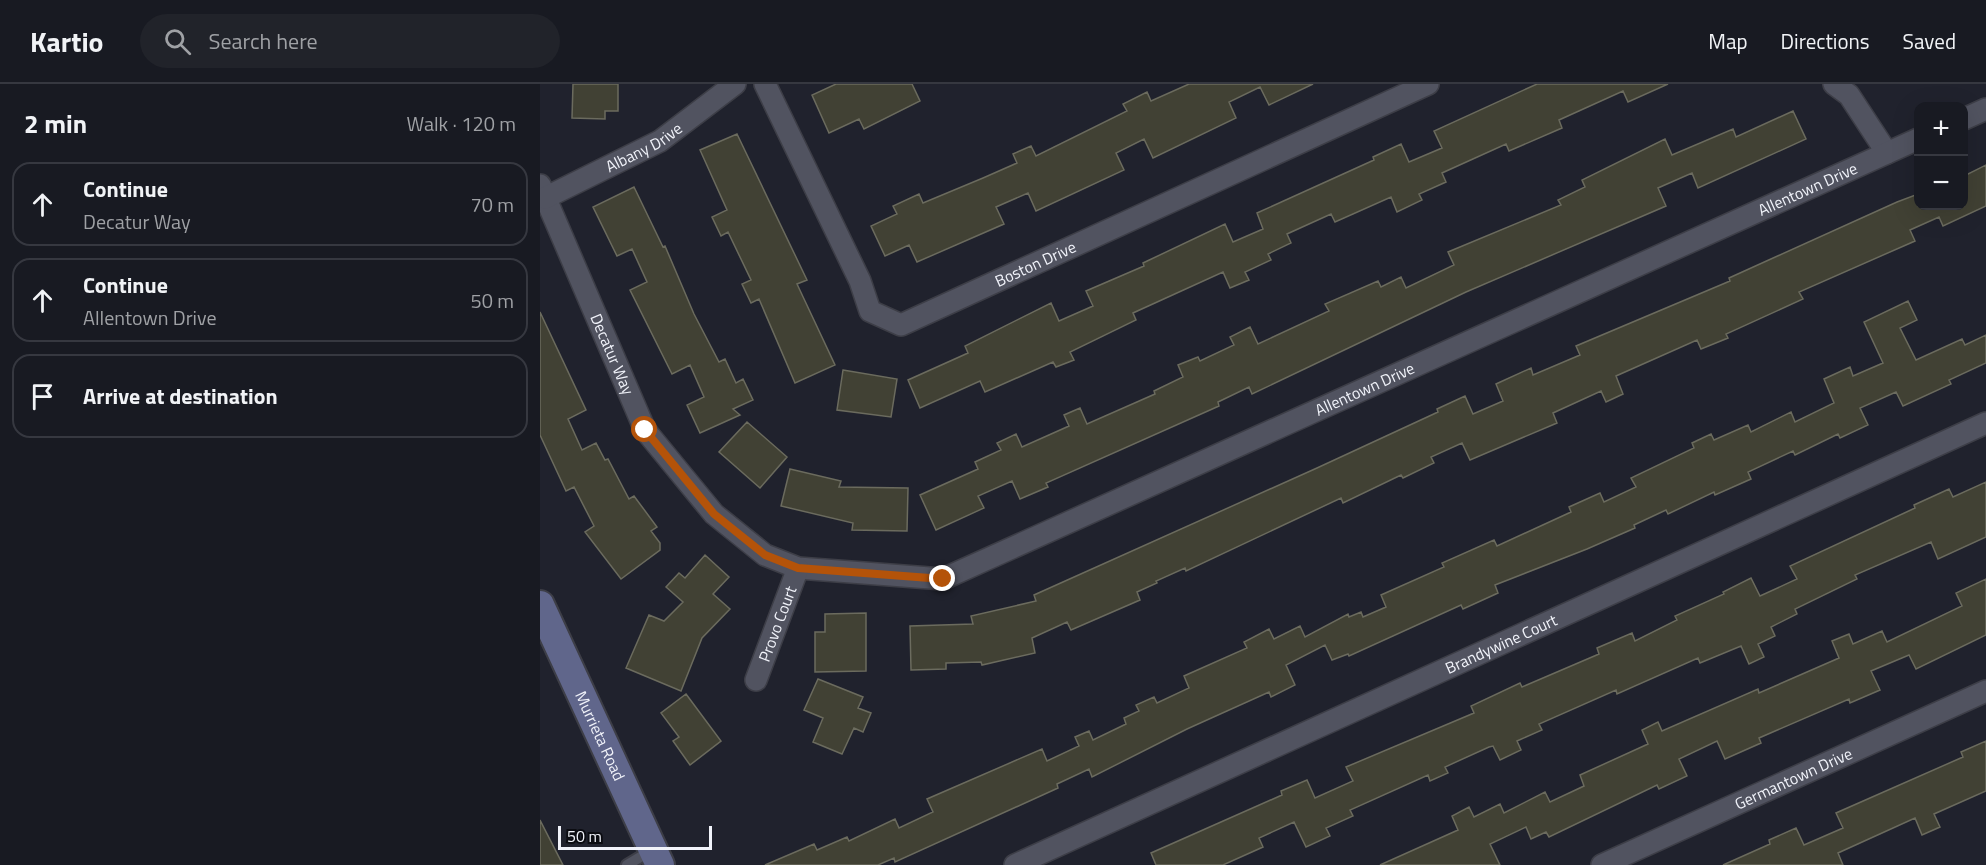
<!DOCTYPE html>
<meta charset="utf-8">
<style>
body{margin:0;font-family:"Titillium Web",sans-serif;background:#21232a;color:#f1f3f6}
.controls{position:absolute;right:18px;top:18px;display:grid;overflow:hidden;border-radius:12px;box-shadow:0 6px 24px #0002}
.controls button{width:54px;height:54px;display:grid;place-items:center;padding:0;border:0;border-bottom:2px solid #363840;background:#181a22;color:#f1f3f6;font:30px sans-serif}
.scale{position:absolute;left:18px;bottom:15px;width:154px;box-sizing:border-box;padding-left:6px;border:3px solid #f1f3fa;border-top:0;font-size:16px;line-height:21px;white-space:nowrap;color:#f1f3fa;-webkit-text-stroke:4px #0b0c11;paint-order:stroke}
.stop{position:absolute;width:18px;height:18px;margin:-14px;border:4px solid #b45309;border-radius:50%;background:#fff}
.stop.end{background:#b45309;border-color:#fff;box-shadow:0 2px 6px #0008}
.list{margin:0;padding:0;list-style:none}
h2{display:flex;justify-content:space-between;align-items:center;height:78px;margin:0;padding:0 24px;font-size:26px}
h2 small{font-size:20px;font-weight:400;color:#9fa1a5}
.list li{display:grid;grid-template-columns:39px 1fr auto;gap:18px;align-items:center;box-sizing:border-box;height:84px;margin:0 12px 12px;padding:0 12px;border:2px solid #363840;border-radius:18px}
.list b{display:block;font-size:22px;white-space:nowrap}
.list p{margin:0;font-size:20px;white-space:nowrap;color:#9fa1a5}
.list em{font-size:20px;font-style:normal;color:#9fa1a5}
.icon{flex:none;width:33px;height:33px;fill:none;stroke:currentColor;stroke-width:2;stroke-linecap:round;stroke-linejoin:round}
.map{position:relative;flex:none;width:1446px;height:781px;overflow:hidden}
header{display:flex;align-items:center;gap:36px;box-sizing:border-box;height:84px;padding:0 30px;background:#181a22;border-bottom:2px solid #363840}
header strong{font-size:28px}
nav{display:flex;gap:33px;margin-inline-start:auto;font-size:21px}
.search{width:420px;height:54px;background:#21232a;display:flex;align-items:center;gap:15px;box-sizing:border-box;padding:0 21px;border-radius:33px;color:#9fa1a5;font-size:22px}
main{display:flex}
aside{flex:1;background:#181a22}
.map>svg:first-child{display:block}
.building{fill:#414134;stroke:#6b6b5e;stroke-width:1.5}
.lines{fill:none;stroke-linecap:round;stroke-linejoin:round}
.lane-casing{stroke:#3d3e47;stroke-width:14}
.street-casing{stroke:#3d3e47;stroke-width:24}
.secondary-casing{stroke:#3d3e47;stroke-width:32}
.lane{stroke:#515360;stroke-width:10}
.street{stroke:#515360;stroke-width:21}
.secondary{stroke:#60668b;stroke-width:28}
.route{stroke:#b45309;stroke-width:8}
.labels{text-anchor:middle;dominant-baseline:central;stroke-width:5;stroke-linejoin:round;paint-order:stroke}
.street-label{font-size:16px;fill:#f1f3fa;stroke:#0b0c11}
</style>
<header>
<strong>Kartio</strong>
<div class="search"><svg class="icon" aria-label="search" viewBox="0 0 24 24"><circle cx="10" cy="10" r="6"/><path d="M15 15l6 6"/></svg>Search here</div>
<nav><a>Map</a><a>Directions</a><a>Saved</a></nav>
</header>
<main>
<aside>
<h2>2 min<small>Walk · 120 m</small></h2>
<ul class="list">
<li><svg class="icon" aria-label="ahead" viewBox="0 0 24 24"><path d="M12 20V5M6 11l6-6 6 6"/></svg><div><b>Continue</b><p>Decatur Way</p></div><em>70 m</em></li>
<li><svg class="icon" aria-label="ahead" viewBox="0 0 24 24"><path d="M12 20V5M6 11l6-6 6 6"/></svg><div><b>Continue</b><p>Allentown Drive</p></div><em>50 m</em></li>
<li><svg class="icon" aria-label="arrive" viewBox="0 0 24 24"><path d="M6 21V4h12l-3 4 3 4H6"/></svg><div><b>Arrive at destination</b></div></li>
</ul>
</aside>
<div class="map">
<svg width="1446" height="781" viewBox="0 0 1446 781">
<rect width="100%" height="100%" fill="#20222d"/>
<path class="building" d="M33,0h45v27h-13v8l-33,-1z
M296,0h76l8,17 -56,28 -5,-10 -30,14 -17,-38z
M649,0h124l-44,21 -9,-18 -31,15 7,16 -83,40 -9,-19 -28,14 8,17 -88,41 -8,-18 -32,14 8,17 -87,38 -8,-17 -24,11 -14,-30 26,-12 -4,-8 26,-12 4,9 60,-25 34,-15 -4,-9 18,-8 5,10 91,-45 -4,-7 24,-12 4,9z
M997,0h131l-40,18 -5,-11 -64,29 3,8 -53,23 -3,-7 -64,29 4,9 -27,12 3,6 -25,12 -6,-15 -56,25 -4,-8 -44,20 4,9 -23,11 3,6 -26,12 4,8 -19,8 -7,-16 -90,41 3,7 -66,32 4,8 -18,7 -3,-5 -68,30 -5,-11 -60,27 -12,-28 60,-27 -3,-7 86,-43 8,18 34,-15 -7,-15 58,-25 -1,-3 82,-39 8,18 30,-13 -6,-16 117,-53 -1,-3 28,-13 8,18 33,-14 -8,-17z
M1253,27l13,28 -108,49 -6,-15 -34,15 8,18 -200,86 -214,102 -3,-7 -31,15 1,4 -173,77 2,4 -28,12 -8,-18 -34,15 6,12 -48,22 -16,-35 58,-26 -3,-7 26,-12 -4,-7 19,-9 6,13 47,-21 -5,-11 16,-7 7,16 68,-30 -1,-3 29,-14 -5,-12 20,-8 2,4 34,-16 -4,-8 20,-10 8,17 71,-33 -4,-7 53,-23 3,6 20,-10 5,11 48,-23 -6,-13 113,-47 -3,-5 27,-13 -3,-7 83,-41 7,16 61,-26 3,8z
M197,50l70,146 -10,4 38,81 -40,18 -36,-84 -8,4 -9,-19 9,-4 -23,-48 -7,4 -9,-19 15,-7 -27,-60z
M1446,81v41l-43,20 -4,-9 -29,13 5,11 -116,51 4,7 -77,35 2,4 -27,11 -4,-9 -81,36 7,18 -17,8 -5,-11 -48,22 4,10 -87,37 -8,-17 -31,14 3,6 -31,15 -2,-3 -58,28 -2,-5 -155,73 -1,-3 -29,13 1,2 -20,9 3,8 -69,30 -4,-8 -35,16 3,15 -53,12 -1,-3 -35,1v6l-35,1 -1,-44 63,-2 -2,-8 65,-15 -2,-6 283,-127 121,-56 -1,-3 28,-13 8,18 30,-13 -7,-17 35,-16 2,7 47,-20 -4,-9 154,-65 -1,-3 168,-76 21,-8v12h46v-30z
M94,103l29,60 2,-1 29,68 25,48 6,-3 11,24 7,-4 10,21 -20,9 7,6 -40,18 -13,-28 17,-8 -14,-32 -18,9 -42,-84 17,-8 -15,-33 -15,7 -24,-49z
M1368,217l9,19 -17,8 16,32 46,-21 3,6 21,-10v28l-37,17 2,4 -48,22 -7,-14 -36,16 8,17 -28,13 -2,-4 -43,21 -2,-4 -45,21 3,7 -36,16 -1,-3 -46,22 -2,-4 -32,15 1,3 -48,21 -92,36 3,8 -35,16 -2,-4 -112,51 -1,-2 -16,6 -7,-15 -39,20 9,20 -24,12 -2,-5 -82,37 -95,48 -3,-8 -32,15 1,4 -163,74 -1,-4 -16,7h-113l49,-21 3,6 30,-13 2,4 46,-22 4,9 34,-16 -6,-13 115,-50 5,12 32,-15 -4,-9 14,-6 4,9 33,-16 -2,-6 15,-7 -3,-6 18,-8 3,6 32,-15 -5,-12 63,-28 -3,-6 25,-13 5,10 26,-13 5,11 43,-23 1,3 12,-5 2,5 23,-10 -5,-12 63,-28 -2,-4 52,-23 3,6 74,-34 -2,-5 31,-14 4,9 32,-15 -5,-9 63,-30 -2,-5 19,-9 3,6 34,-15 3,7 40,-20 4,10 39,-19 -10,-24 26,-12 3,9 30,-13 -19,-41z
M0,228l46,98 -18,9 14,31 14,-7 9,17 3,-1 21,40 5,-3 23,31 -6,4 9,12v7l-39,29 -36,-47 9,-6 -20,-39 -8,4 -26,-56z
M303,286l54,9 -6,38 -54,-7z
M207,338l40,35 -27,31 -41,-36z
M250,385l51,12 -2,6 69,1 -1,43 -55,-1 1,-7 -72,-17z
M1446,398v55l-48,22 -7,-17 -76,33 2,4 -62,30 2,5 -26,13 4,9 -17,8 6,13 -15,7 -8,-18 -41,17 -2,-5 -81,36 -1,-4 -77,34 3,6 -25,11 4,9 -21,10 -7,-14 -4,1 -44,20 3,6 -18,8 -2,-6 -78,35 3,6 -27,12 4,8 -24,11 -12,-25 -35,16 4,9 -40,18h-67l-5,-12 131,-58 -1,-4 26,-11 8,18 38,-17 -7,-14 128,-54 -3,-7 49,-23 2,4 77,-33 -2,-6 35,-15 3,8 42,-21 -2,-4 49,-22 -1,-2 28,-14 9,18 37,-17 -7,-13 125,-58 -1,-3 35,-16 4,8z
M165,471l24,22 -16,17 17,15 -28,29 -21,53 -55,-23 23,-53 15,6 19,-19 -17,-15 13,-14 6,5z
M1446,495v56l-70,34 -7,-14 -38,16 9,19 -30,13 -1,-4 -90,39 2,5 -36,16 -8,-18 -38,18 8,17 -28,13 -2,-4 -108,52 -3,-5 -15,7 -5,-12 -36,17 10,21h-120l78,-35 -6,-14 17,-9 5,10 26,-13 4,9 41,-21 5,10 34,-16 -4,-11 68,-31 -6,-14 16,-8 4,9 96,-42 1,4 80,-35 -7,-17 17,-7 4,10 29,-13 5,11 75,-36 -6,-13z
M326,529v58l-51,1v-40h10v-18z
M278,595l45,18 -5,11 13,5 -8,19 -9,-4 -12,26 -29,-12 10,-24 -19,-8z
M146,610l35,47 -31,24 -17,-24 6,-4 -18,-24z
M1446,657v50l-52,23 6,13 -18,8 -7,-17 -77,35 5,12h-120l47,-21 -1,-4 27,-12 8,17 39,-17 -7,-15 127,-56 -2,-5z
M0,736l23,45h-23z"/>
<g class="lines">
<defs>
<path id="lane" d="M87,781l25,-15"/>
<g id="street">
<path id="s1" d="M225,0l95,197 10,30 31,14 527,-241"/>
<path d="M1294,0l15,11 38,58"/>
<path d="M1424,35l22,-10"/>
<path id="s2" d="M0,101l105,245 69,84 51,41 33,13 145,11 975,-440"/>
<path id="s3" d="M5,114l115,-57 75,-57"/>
<path id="s4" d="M216,596l42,-112"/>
<path id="s5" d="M475,781l971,-442"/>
<path id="s6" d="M1062,781l384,-174"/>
</g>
<g id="secondary">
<path id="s7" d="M0,521l120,260"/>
</g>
</defs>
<use href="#lane" class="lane-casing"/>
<use href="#street" class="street-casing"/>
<use href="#secondary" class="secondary-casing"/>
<use href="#lane" class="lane"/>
<use href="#street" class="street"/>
<use href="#secondary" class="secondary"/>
</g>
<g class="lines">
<path class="route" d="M105,346l69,84 51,41 33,13 145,11"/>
</g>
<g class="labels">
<g class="street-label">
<text stroke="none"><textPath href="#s3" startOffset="111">Albany Drive</textPath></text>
<text stroke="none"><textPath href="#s2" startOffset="1570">Allentown Drive</textPath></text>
<text stroke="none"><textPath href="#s1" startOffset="432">Boston Drive</textPath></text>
<text stroke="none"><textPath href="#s2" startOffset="184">Decatur Way</textPath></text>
<text stroke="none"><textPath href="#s2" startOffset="1084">Allentown Drive</textPath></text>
<text stroke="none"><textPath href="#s4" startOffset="60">Provo Court</textPath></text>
<text stroke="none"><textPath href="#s5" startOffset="534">Brandywine Court</textPath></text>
<text stroke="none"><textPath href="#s7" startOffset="144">Murrieta Road</textPath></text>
<text stroke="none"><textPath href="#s6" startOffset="210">Germantown Drive</textPath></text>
</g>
</g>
</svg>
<div class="controls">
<button>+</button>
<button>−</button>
</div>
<div class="scale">50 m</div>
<div class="stop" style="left:105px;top:346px"></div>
<div class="stop end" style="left:403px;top:495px"></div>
</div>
</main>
